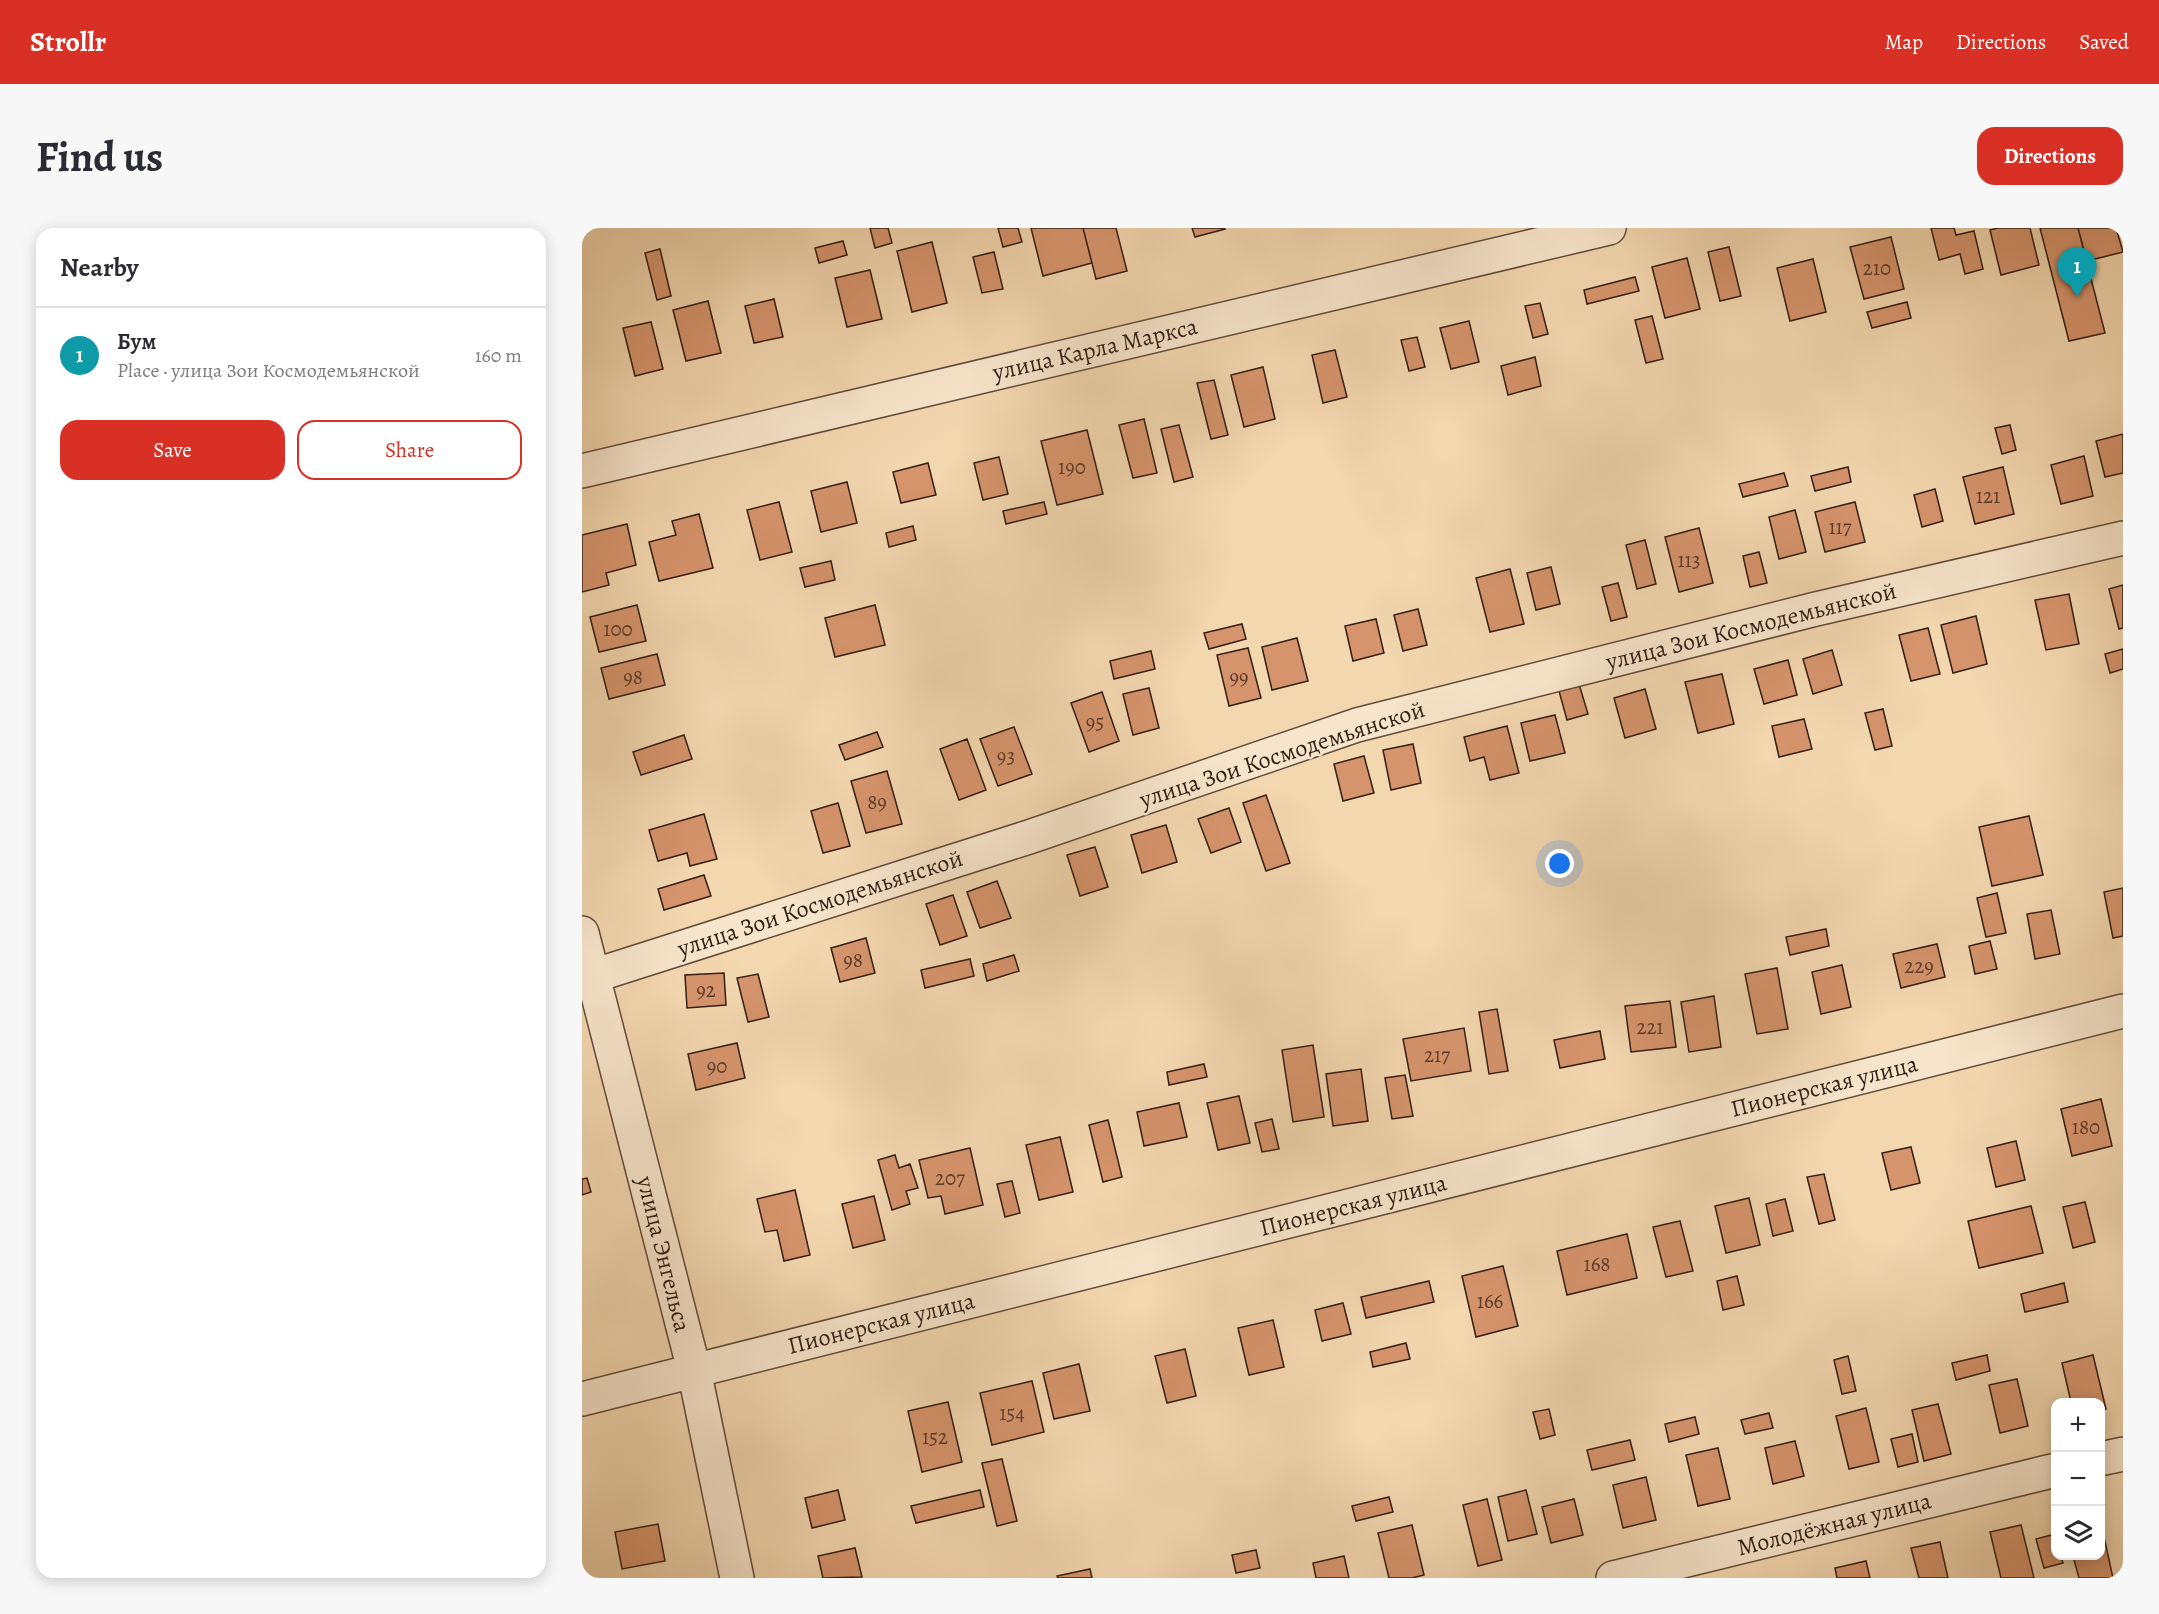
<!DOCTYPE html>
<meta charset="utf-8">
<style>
body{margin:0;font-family:Alegreya,serif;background:#f7f7f7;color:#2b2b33}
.controls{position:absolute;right:18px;bottom:18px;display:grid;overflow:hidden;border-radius:12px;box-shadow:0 3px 15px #0003}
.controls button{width:54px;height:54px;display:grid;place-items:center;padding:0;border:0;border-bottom:2px solid #e1e1e2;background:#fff;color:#2b2b33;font:30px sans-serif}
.you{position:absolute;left:978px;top:636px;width:21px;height:21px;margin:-15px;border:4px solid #fff;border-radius:50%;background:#1a73e8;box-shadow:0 0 0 9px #1a73e833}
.badge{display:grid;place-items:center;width:39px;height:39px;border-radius:50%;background:#d93025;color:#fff;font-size:20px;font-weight:700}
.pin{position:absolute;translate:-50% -50px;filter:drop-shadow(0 2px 3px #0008)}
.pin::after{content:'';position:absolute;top:32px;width:21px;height:18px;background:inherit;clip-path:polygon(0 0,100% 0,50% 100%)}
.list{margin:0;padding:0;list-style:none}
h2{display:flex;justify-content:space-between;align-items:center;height:78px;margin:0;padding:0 24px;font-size:26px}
h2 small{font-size:20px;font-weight:400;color:#7c7c81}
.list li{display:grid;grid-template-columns:39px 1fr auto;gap:18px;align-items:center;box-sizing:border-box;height:96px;padding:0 24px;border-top:2px solid #e1e1e2}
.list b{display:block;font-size:22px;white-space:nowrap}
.list p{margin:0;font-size:20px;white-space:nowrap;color:#7c7c81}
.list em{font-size:20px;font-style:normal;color:#7c7c81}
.actions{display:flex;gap:12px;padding:18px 24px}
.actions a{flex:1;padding:14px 0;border:2px solid #d93025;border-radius:18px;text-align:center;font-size:21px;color:#d93025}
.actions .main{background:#d93025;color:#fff}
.icon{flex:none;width:33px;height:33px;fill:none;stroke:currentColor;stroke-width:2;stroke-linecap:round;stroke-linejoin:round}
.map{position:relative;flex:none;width:1541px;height:1350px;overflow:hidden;border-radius:18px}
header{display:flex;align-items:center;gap:36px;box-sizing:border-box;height:84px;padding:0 30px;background:#d93025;color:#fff}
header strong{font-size:28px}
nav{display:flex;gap:33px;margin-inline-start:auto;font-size:21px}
.intro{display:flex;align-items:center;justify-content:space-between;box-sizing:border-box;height:144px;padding:0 36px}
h1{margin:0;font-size:42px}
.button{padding:15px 27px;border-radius:18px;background:#d93025;color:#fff;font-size:21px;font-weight:700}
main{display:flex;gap:36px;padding:0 36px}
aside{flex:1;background:#fff;border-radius:18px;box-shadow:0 3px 15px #0003}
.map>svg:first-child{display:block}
.building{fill:#d6946c;stroke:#321e14;stroke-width:1.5}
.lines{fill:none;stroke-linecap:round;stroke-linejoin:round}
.minor-casing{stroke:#624c3b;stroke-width:36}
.tertiary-casing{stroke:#624c3b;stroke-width:36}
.minor{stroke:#f7e5cb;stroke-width:33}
.tertiary{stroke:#f7e5cb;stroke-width:33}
.labels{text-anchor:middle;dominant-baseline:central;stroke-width:5;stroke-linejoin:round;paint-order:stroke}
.number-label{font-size:21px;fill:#5b3c2a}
.street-label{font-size:24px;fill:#321e14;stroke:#f7e5cb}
</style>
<header>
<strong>Strollr</strong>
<nav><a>Map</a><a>Directions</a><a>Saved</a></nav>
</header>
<div class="intro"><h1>Find us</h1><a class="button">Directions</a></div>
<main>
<aside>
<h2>Nearby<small></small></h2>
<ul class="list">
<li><span class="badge" style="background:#0f9aa8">1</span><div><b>Бум</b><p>Place · улица Зои Космодемьянской</p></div><em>160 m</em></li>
</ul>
<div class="actions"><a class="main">Save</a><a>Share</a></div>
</aside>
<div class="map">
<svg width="1541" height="1350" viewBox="0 0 1541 1350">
<rect width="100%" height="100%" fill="#f3d7af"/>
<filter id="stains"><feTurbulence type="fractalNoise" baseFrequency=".00333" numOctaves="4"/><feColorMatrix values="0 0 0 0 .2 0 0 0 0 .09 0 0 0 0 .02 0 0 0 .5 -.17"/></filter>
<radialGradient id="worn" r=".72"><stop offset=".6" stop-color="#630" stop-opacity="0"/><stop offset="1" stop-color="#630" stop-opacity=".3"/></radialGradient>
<path class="building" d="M288,0h18l4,15 -17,5z
M416,0h20l4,14 -19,5z
M449,0h52l9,35 -49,13z
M501,0h33l11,43 -31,8z
M610,0h32l1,1 -30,8z
M1349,0h23l2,7 18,-4 9,38 -18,5 -5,-20 -21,6z
M1416,0h32l9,37 -38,10 -11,-45z
M1458,0h38l27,105 -36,8z
M1496,0h38l7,24 -36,9z
M1309,9l13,52 -40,10 -14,-52z
M261,13l4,14 -28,8 -4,-15z
M350,14l15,61 -35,9 -15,-61z
M1147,19l12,49 -21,5 -12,-49z
M78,21l11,47 -14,4 -12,-47z
M412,24l9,37 -21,4 -9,-36z
M1105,30l13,51 -35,9 -13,-51z
M1231,31l13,53 -36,9 -13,-53z
M288,42l12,49 -35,8 -12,-49z
M1053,49l4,14 -52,13 -3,-14z
M192,71l9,38 -29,6 -9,-37z
M126,73l13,52 -35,8 -13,-51z
M1325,74l4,16 -39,10 -5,-16z
M958,75l8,31 -15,4 -8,-32z
M1070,88l11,43 -17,4 -11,-43z
M887,93l10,41 -28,7 -11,-41z
M69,94l12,47 -28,7 -12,-48z
M835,109l8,30 -16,4 -8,-31z
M753,122l12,47 -24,6 -11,-48z
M953,129l6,29 -33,9 -7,-29z
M681,139l12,52 -31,8 -13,-52z
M632,152l14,55 -17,4 -14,-56z
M562,191l13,54 -24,5 -14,-53z
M597,197l14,52 -19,5 -13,-53z
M1428,197l6,25 -14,4 -7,-26z
M505,202l16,64 -46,11 -16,-64z
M1541,206v39l-18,4 -9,-36z
M1502,228l9,40 -32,8 -10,-39z
M417,229l9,37 -25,6 -9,-37z
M346,235l8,32 -35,8 -8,-31z
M1266,239l3,15 -36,9 -4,-15z
M1421,239l11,47 -39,10 -12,-47z
M1202,245l4,13 -45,11 -4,-13z
M265,254l10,41 -36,9 -10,-41z
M1353,261l8,32 -21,6 -8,-32z
M197,274l13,50 -32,8 -13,-50z
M462,274l3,12 -41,10 -3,-13z
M1273,274l10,40 -40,10 -10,-40z
M1213,282l11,42 -27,7 -10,-42z
M117,286l14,54 -54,13 -10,-39 27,-7 -4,-14z
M45,296l9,41 -30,8 3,12 -27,7v-57z
M331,298l3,14 -27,7 -3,-14z
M1117,300l14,55 -34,9 -14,-55z
M1063,312l11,44 -19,5 -11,-44z
M1177,324l8,31 -17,4 -7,-31z
M249,333l4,19 -30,7 -5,-19z
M969,339l9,37 -24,6 -9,-37z
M928,341l14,55 -34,8 -14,-54z
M1036,355l9,34 -16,4 -9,-34z
M1541,357v43l-4,1 -10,-40z
M1487,366l10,50 -33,6 -11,-50z
M55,377l9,36 -47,11 -9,-35z
M293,377l10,40 -50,12 -10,-39z
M836,381l9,36 -24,6 -9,-36z
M1394,388l11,48 -34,9 -12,-48z
M794,391l8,34 -31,8 -8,-35z
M660,396l4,15 -37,10 -5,-16z
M1346,400l12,46 -29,7 -12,-46z
M715,410l11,43 -36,9 -10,-43z
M666,420l13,50 -32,8 -12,-51z
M1541,421v20l-13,4 -5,-19z
M1250,422l10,35 -29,9 -10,-35z
M569,423l4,18 -41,10 -4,-18z
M75,426l8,31 -56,14 -8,-31z
M1206,432l9,35 -33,9 -10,-35z
M1140,446l12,50 -36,9 -13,-51z
M997,456l9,30 -21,6 -8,-29z
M567,460l10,40 -26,7 -10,-41z
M1063,461l11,40 -31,9 -11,-40z
M520,464l17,49 -30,11 -18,-49z
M1301,481l9,37 -17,4 -10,-37z
M973,487l10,38 -35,8 -9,-38z
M1222,491l8,30 -33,8 -7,-31z
M925,498l12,47 -29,7 -6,-23 -14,4 -6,-24z
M432,499l18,47 -34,12 -18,-47z
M295,504l6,15 -38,13 -6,-15z
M102,507l8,24 -51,16 -8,-23z
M385,511l19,51 -27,10 -19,-51z
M831,516l8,39 -30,7 -8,-40z
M782,528l10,37 -31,8 -9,-37z
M305,543l15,53 -36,9 -15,-52z
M684,567l24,68 -24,8 -23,-68z
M256,575l12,43 -27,7 -12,-42z
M647,580l12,34 -30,11 -13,-34z
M122,586l13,45 -27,7 -3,-13 -29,8 -9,-31z
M1447,588l14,59 -51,11 -13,-59z
M584,597l11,37 -35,11 -11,-38z
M513,619l13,40 -28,9 -13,-41z
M122,647l7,21 -47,14 -6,-21z
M415,653l14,37 -31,10 -13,-36z
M1541,660v48l-10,2 -9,-46z
M1415,665l9,40 -20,4 -9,-39z
M371,667l14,41 -27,9 -14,-41z
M1469,682l9,44 -25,5 -8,-45z
M1244,701l3,17 -39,9 -4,-18z
M284,710l9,35 -35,9 -9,-34z
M1408,713l7,28 -22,5 -6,-28z
M1355,716l8,33 -44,11 -8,-34z
M432,727l5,16 -32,10 -4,-17z
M388,731l4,17 -49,12 -4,-18z
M1260,737l9,42 -30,7 -9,-42z
M1195,740l11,61 -31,5 -12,-60z
M142,745l2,32 -39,3 -2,-33z
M176,746l11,43 -21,5 -11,-44z
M1132,768l7,51 -32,5 -8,-50z
M1088,773l6,46 -45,5 -6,-46z
M915,781l11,62 -19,3 -10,-62z
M882,800l7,43 -60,10 -8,-42z
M1018,803l5,28 -45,9 -6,-28z
M155,815l8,35 -49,12 -8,-36z
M731,817l11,72 -31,5 -11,-72z
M622,836l3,13 -38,8 -2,-13z
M779,841l7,52 -35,5 -7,-52z
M823,847l8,41 -21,3 -7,-41z
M657,868l11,47 -32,7 -11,-47z
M1519,871l11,47 -40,10 -11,-47z
M597,875l8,34 -43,9 -7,-34z
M690,891l7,30 -17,3 -7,-29z
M526,892l14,57 -19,5 -14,-57z
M478,909l13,55 -34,8 -13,-55z
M1434,913l9,39 -29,7 -9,-39z
M1329,919l9,36 -29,7 -9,-37z
M388,920l13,57 -38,9 -4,-18 -13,2 -9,-38z
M313,927l4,13 11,-4 8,24 -12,3 4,13 -18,6 -14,-50z
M1242,946l11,46 -16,4 -12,-47z
M5,950l4,14 -9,3v-16z
M430,953l8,32 -15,4 -8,-33z
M213,962l15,65 -26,6 -7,-31 -12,2 -8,-33z
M292,968l11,44 -32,8 -11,-44z
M1167,970l11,47 -34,8 -11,-47z
M1203,971l8,32 -20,5 -7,-32z
M1503,974l10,40 -22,6 -10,-41z
M1449,978l12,47 -64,15 -11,-47z
M1098,993l13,50 -27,6 -13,-50z
M1045,1006l10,44 -70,17 -10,-44z
M921,1038l15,60 -42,11 -14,-61z
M1155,1048l7,29 -21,5 -6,-29z
M847,1053l5,21 -68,16 -5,-21z
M1482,1055l4,19 -43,10 -4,-18z
M761,1075l8,31 -29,7 -7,-31z
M691,1092l11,47 -35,8 -11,-47z
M824,1115l4,16 -37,8 -3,-15z
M603,1121l11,47 -29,7 -12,-47z
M1405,1127l3,16 -34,9 -4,-17z
M1511,1127l13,54 -6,1v-8h-29l-9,-39z
M1266,1128l8,35 -14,3 -8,-34z
M497,1136l11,47 -36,8 -11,-46z
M1435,1151l11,47 -28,7 -11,-48z
M450,1153l12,51 -52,13 -12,-52z
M366,1174l14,60 -40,10 -14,-61z
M1356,1176l13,50 -27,7 -12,-51z
M1284,1180l13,54 -30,7 -13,-53z
M967,1181l6,26 -15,4 -7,-27z
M1187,1185l4,15 -28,6 -4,-14z
M1113,1189l4,17 -30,8 -4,-18z
M1330,1206l6,28 -20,5 -7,-28z
M1048,1212l5,20 -43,10 -5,-20z
M1213,1213l9,35 -31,8 -8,-36z
M1136,1220l12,51 -32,7 -12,-51z
M420,1231l15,62 -20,5 -15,-63z
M1064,1249l10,43 -33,8 -10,-43z
M256,1262l7,30 -33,8 -7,-30z
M398,1262l4,17 -68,16 -5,-17z
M944,1262l11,44 -29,7 -10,-44z
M807,1269l4,15 -37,9 -4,-15z
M905,1271l15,61 -24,6 -15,-61z
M992,1271l9,36 -32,8 -9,-36z
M76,1296l7,37 -43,8 -7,-37z
M830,1297l12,50 -12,3h-23l-11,-45z
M1439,1297l13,53h-33l-11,-46z
M1473,1306l1,22h5l2,7 -19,5 -8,-29z
M1522,1309l9,41h-34l-6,-22h27v-18z
M1358,1314l8,36h-29l-8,-30z
M273,1320l7,29 -39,1 -5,-22z
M674,1322l4,18 -24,5 -4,-18z
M762,1328l5,22h-33l-3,-15z
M1284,1333l4,17h-33l-2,-10z
M508,1341l2,9h-34l-1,-2z"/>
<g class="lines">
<defs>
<path id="minor" d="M0,705l112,437
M11,748l436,-139 328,-112 459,-116 307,-71
M1518,1231l23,-5
M1031,1350l443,-108"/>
<path id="tertiary" d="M0,243l1027,-243
M112,1142l43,208
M0,1171l1541,-388"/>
</defs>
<use href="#minor" class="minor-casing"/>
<use href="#tertiary" class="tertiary-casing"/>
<use href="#minor" class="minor"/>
<use href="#tertiary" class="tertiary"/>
</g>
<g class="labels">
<g class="number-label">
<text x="1295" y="40">210</text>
<text x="490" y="239">190</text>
<text x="1406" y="268">121</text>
<text x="1258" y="299">117</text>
<text x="1107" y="332">113</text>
<text x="36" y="401">100</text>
<text x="51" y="449">98</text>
<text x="657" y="449">99</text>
<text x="513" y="494">95</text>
<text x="424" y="528">93</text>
<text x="295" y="574">89</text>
<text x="271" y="732">98</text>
<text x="1337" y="738">229</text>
<text x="124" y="762">92</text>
<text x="1068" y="799">221</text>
<text x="855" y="827">217</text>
<text x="135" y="838">90</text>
<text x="1504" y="899">180</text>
<text x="368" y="950">207</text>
<text x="1015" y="1036">168</text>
<text x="908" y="1073">166</text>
<text x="430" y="1185">154</text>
<text x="353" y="1209">152</text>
</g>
<g class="street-label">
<text transform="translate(513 121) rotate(-13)">улица Карла Маркса</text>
<text transform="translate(1169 398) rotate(-14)">улица Зои Космодемьянской</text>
<text transform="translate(700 526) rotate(-18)">улица Зои Космодемьянской</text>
<text transform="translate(238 675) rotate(-18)">улица Зои Космодемьянской</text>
<text transform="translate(1242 858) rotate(-14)">Пионерская улица</text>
<text transform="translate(771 977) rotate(-14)">Пионерская улица</text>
<text transform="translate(82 1026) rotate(76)">улица Энгельса</text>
<text transform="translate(299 1095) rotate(-14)">Пионерская улица</text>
<text transform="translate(1252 1296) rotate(-14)">Молодёжная улица</text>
</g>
</g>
<rect width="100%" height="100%" filter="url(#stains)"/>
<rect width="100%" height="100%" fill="url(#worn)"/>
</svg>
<div class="controls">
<button>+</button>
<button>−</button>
<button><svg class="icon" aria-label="layers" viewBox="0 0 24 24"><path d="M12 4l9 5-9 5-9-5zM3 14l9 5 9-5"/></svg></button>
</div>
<div class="you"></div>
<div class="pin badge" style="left:1495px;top:69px;background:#0f9aa8">1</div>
</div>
</main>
